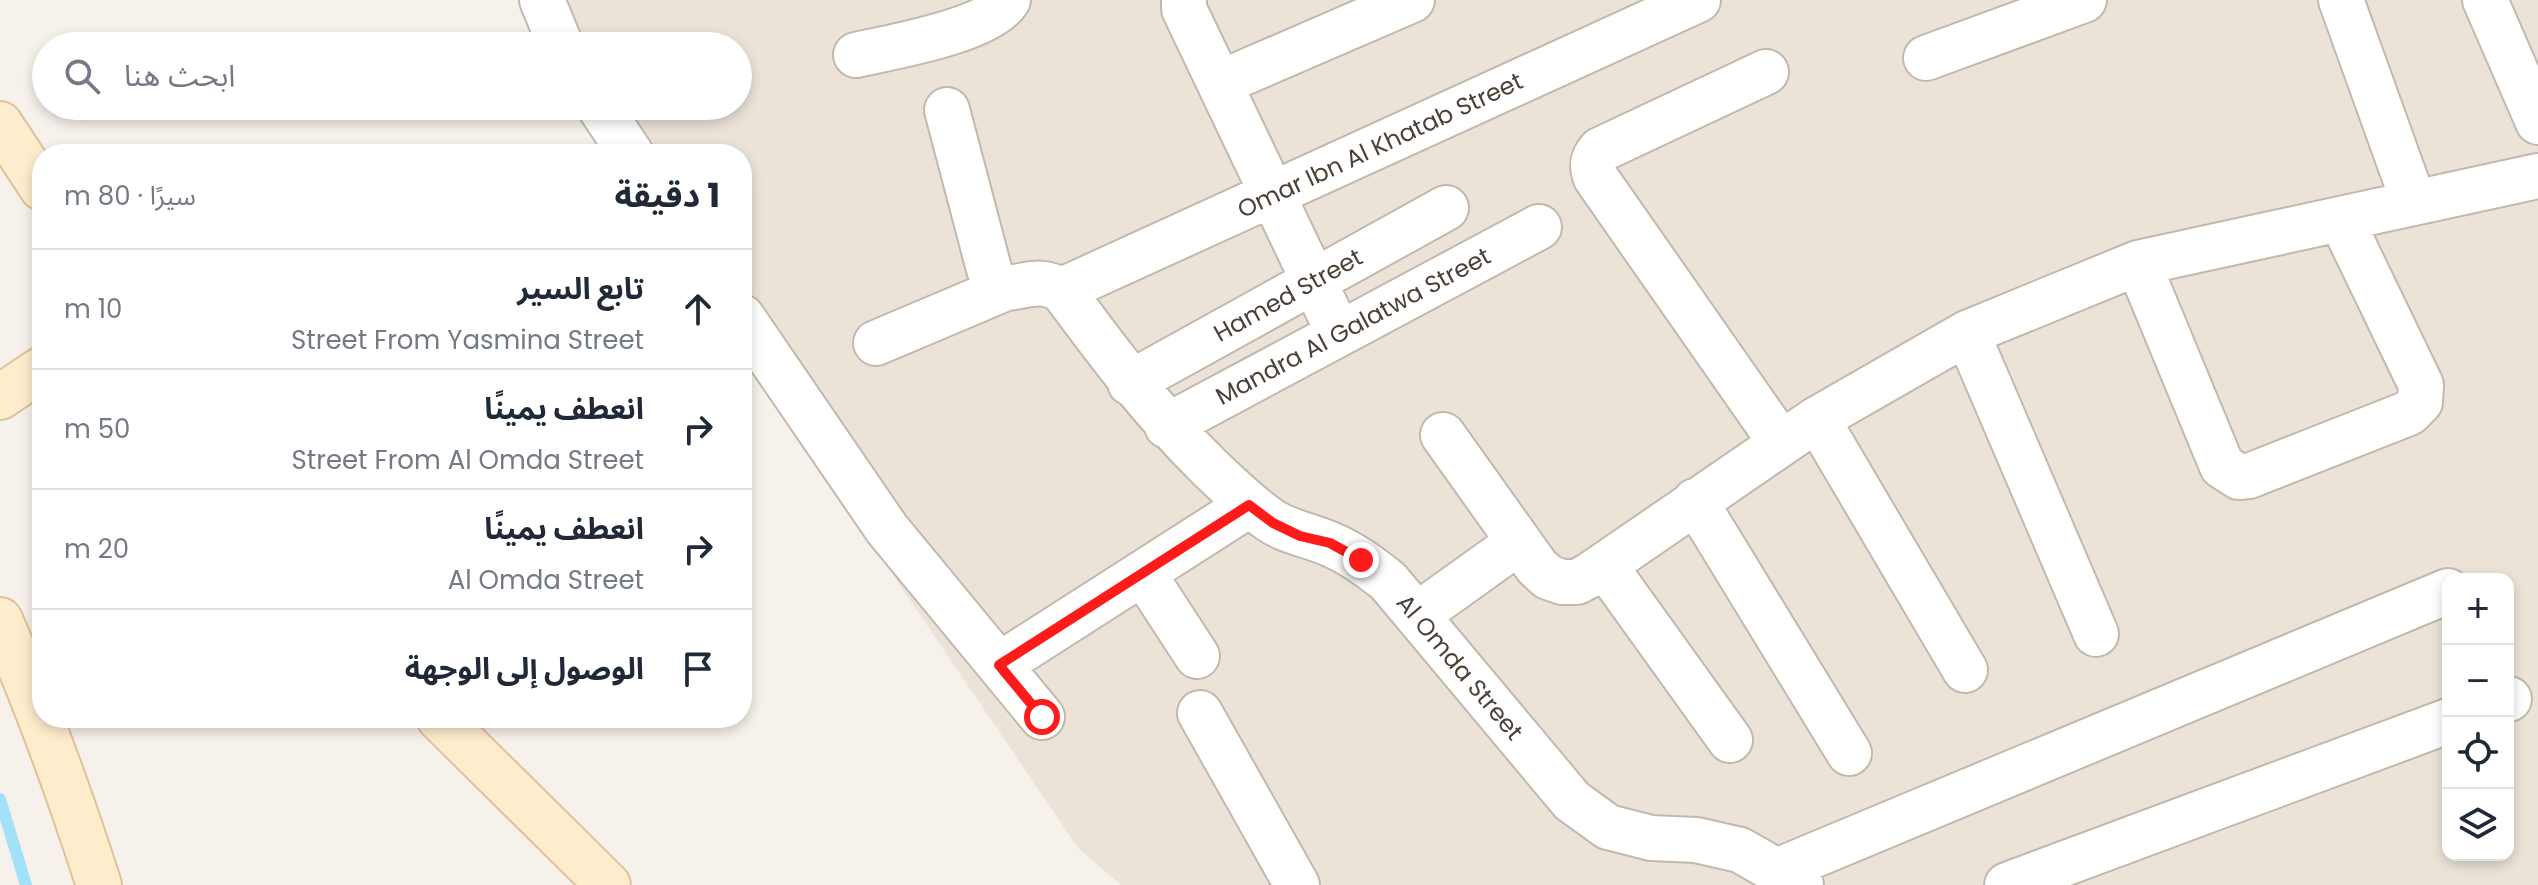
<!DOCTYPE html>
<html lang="ar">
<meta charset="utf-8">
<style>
body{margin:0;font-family:Poppins,"Noto Sans Arabic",sans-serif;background:#f6f6f7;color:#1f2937;direction:rtl}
.controls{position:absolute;right:24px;bottom:24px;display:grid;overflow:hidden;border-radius:16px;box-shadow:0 4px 12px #0003}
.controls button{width:72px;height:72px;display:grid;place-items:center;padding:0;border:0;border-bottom:2px solid #e0e1e3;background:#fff;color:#1f2937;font:40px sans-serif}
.stop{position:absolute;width:24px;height:24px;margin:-18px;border:6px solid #ff1b19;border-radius:50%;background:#fff}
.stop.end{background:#ff1b19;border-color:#fff;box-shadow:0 2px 8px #0008}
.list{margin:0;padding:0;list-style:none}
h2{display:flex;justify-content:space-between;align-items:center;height:104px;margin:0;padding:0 32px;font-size:34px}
h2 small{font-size:26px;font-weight:400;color:#747a83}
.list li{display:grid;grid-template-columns:52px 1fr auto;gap:24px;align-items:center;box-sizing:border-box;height:120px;padding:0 32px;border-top:2px solid #e0e1e3}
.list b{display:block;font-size:30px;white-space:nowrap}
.list p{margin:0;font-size:26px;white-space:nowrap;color:#747a83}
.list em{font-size:26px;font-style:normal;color:#747a83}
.icon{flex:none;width:44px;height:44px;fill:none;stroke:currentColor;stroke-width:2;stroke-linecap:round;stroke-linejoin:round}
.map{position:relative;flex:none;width:2538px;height:885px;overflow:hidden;direction:ltr}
.search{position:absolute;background:#fff;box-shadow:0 4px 12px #0003;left:32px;top:32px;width:720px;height:88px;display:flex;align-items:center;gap:20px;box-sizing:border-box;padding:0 28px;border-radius:44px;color:#747a83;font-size:30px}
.panel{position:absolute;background:#fff;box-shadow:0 4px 12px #0003;left:32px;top:144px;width:720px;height:584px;border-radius:32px;direction:rtl}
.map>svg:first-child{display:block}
.residential{fill:#ebe3d8;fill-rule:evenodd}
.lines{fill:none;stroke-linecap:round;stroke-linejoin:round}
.stream{stroke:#a3e1f8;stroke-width:12}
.street-casing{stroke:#c3b8ac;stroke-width:48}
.secondary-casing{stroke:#dec299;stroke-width:48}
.street{stroke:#fff;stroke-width:44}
.secondary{stroke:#ffeccc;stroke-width:44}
.route{stroke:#ff1b19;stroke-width:10}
.labels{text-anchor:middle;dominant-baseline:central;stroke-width:6;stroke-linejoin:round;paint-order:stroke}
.street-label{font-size:24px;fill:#4c4137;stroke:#fff}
</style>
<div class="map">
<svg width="2538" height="885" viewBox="0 0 2538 885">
<rect width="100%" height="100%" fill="#f7f1eb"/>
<path class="residential" d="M554,0h1984v885h-1417l-43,-37 -336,-496v-198h-125l-20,-48h141v-60h-165zM2448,579h60v276h-60z"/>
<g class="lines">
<path class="stream" d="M0,799l26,86"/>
<defs>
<path id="street" d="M542,0l19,46
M1184,0v9l155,325
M2341,0l73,203
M2485,0l53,122
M856,55c35,-8 133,-24 152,-55
M1926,58l158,-58
M1766,72l-166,78c-8,9 -9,16 -4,28l185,265
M1220,83l192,-83
M599,106l32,48
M947,110l42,159 5,12 12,7c24,-2 32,-10 56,2 48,65 90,121 148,178 19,18 38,37 60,52 19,13 41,15 62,25 21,9 38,22 56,36l184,220 36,26 43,11 45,2 44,10 61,35
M2138,263l84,203 17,11 10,-1 160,-63 11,-11 1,-17 -80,-166
M1062,290l636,-290
M742,317l145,212 155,188
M1967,333l129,301
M876,343l130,-55
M1130,383l316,-175
M1817,419l148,251
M1167,426l372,-199
M1443,435l94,132 11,10 14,5h15l13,-7 227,-156 150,-86 171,-70 400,-87
M1695,501l154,252
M1605,566l125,174
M1143,573l54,83
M1417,615l102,-73
M999,665l250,-160
M2508,699h1
M1200,713l97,172
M1779,870l669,-279
M2007,885l441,-164"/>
<path id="secondary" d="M0,124l42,64
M0,397l42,-28
M0,620c38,86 70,175 99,265
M439,718l169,167"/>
</defs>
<use href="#street" class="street-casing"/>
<use href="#secondary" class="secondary-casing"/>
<use href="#street" class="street"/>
<use href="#secondary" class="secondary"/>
</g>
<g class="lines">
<path class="route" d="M1042,717l-43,-52 250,-160 24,18 27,13 30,7 31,17"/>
</g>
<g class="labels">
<g class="street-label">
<text transform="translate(1380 145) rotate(-25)">Omar Ibn Al Khatab Street</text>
<text transform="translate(1288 295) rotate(-29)">Hamed Street</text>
<text transform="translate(1353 326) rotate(-28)">Mandra Al Galatwa Street</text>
<text transform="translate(1460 667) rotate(50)">Al Omda Street</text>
</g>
</g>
</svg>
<div class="controls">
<button>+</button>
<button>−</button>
<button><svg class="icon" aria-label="locate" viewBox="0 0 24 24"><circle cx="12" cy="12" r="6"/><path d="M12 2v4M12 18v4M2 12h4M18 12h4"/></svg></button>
<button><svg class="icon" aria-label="layers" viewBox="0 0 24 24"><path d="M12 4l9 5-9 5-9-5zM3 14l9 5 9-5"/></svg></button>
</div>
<div class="stop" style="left:1042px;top:717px"></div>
<div class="stop end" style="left:1361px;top:560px"></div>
<div class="search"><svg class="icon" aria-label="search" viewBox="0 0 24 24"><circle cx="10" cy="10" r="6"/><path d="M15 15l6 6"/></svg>ابحث هنا</div>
<section class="panel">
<h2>1 دقيقة<small>سيرًا · 80 m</small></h2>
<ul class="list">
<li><svg class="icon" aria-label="ahead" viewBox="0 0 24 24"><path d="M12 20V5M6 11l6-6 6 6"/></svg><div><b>تابع السير</b><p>Street From Yasmina Street</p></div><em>10 m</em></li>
<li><svg class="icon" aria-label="right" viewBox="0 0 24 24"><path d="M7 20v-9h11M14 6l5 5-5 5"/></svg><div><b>انعطف يمينًا</b><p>Street From Al Omda Street</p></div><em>50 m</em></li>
<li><svg class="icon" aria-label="right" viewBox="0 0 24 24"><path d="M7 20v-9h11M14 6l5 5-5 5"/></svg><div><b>انعطف يمينًا</b><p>Al Omda Street</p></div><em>20 m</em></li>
<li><svg class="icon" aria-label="arrive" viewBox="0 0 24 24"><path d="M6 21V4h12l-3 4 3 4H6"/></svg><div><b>الوصول إلى الوجهة</b></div></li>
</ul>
</section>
</div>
